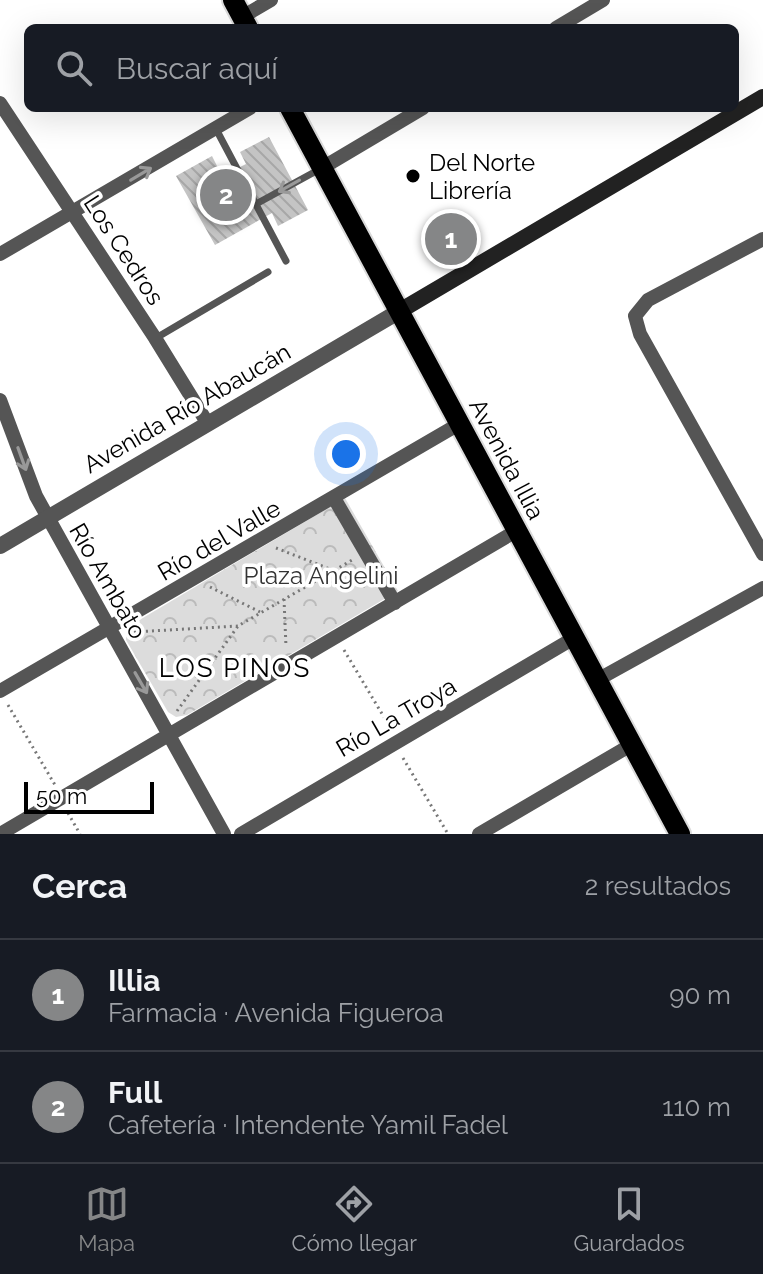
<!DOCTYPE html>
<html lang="es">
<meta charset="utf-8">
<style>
body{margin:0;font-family:Raleway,sans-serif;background:#242831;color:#f1f3f6}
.scale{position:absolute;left:24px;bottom:20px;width:130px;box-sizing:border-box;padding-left:8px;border:4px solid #000;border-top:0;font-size:22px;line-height:28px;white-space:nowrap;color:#000;-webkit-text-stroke:6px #fff;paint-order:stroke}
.you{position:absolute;left:346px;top:454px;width:28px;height:28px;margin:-20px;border:6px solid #fff;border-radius:50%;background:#1a73e8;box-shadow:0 0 0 12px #1a73e833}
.badge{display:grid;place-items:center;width:52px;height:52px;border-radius:50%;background:#858687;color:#fff;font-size:26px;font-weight:700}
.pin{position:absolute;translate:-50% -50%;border:4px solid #fff;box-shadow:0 2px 8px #0006}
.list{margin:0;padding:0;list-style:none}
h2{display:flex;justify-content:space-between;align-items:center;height:104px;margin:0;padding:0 32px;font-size:34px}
h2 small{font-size:26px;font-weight:400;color:#9ea1a6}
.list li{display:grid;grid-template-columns:52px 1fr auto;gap:24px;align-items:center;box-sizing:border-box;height:112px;padding:0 32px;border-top:2px solid #363941}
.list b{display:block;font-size:30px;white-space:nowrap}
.list p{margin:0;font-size:26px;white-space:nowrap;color:#9ea1a6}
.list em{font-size:26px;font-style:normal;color:#9ea1a6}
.icon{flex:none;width:44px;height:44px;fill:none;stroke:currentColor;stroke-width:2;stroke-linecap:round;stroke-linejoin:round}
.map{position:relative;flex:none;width:763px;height:834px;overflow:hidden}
.search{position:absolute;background:#171b24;box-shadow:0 8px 32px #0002;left:24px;right:24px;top:24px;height:88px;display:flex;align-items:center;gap:20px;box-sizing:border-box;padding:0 28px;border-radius:12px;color:#9ea1a6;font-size:30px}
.sheet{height:328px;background:#171b24}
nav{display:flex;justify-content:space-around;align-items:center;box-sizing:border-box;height:112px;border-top:2px solid #363941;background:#171b24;font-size:22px;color:#9ea1a6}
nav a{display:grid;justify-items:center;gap:4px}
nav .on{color:#858687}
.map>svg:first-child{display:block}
.park{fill:url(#park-crowns)}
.building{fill:url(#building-back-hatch)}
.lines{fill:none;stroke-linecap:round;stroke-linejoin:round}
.primary-casing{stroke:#dbdbdb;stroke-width:24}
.path{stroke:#777;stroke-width:3;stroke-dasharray:2 4;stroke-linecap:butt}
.service{stroke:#555;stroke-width:7}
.minor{stroke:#555;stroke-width:14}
.tertiary{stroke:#555;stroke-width:16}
.secondary{stroke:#222;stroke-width:16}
.primary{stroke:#000;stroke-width:20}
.oneway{stroke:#999}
.poi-dot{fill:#000;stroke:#fff;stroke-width:3}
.labels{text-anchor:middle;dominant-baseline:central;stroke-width:7;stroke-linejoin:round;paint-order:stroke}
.poi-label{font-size:24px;fill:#000;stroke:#fff;text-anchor:start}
.street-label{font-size:24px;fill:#000;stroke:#fff}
.park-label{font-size:24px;fill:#333;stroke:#fff}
.neighbourhood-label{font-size:26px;letter-spacing:2px;fill:#000;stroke:#fff}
</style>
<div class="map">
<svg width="763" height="834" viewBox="0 0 763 834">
<defs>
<pattern id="park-crowns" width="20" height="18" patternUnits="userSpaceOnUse" patternTransform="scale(2)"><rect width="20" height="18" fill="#dcdcdc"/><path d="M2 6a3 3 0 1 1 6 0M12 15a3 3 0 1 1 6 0" fill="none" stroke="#bbb"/></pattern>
<pattern id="building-back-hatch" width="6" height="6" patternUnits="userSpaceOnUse" patternTransform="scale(2)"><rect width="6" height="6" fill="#c4c4c4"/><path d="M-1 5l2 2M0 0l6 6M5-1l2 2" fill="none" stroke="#a7a7a7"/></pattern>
</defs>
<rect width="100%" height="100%" fill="#fff"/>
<path class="park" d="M345,498l53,93 -211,124 -11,2 -8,-5 -42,-72v-8l5,-7z"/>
<path class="building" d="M269,137l39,73 -30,16 -6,-13 -57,32 -39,-69 36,-20 10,20 24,-12 -6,-12z"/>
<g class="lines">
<defs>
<path id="primary" d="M233,0l15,28
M290,108l390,726"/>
</defs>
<use href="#primary" class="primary-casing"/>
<path class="path" d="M276,548l90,35
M210,587l50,25
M284,599l2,48
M134,632l104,-6
M344,650l47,79
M8,705l47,80
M177,711l61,-85 114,-66
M403,758l45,76
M68,813l12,21"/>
<path class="service" d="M216,129l70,132
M256,204l64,-35
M156,338l112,-66"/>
<path class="minor" d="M242,17l29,-17
M556,28l47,-28
M0,103l155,235 53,86
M322,168l101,-60
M763,239l-115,61 -13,16 5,18 123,220
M0,254l250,-146
M0,400l36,96 188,338
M334,498l61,105
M597,680l166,-92
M0,691l459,-267
M0,834l516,-303
M241,834l333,-196
M479,834l152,-89"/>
<path class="tertiary" d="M0,546l398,-234"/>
<path class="secondary" d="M398,312l365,-215"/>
<use href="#primary" class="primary"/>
</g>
<defs><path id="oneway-shaft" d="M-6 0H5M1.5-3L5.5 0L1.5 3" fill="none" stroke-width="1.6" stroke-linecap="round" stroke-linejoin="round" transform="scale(2)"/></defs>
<g class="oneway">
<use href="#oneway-shaft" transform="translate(141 174) rotate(-31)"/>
<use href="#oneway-shaft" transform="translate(289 186) rotate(151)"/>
<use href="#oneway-shaft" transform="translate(22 459) rotate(70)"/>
<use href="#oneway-shaft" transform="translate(141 683) rotate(60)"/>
</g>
<circle class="poi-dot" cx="413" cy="176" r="8"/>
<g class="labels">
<g class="poi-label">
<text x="429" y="162">Del Norte<tspan x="429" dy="28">Librería</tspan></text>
</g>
<g class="street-label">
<text transform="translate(124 250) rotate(57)">Los Cedros</text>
<text transform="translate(187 408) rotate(-30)">Avenida Río Abaucán</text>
<text transform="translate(507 459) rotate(62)">Avenida Illia</text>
<text transform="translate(219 540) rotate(-30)">Río del Valle</text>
<text transform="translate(108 581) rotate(60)">Río Ambato</text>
<text transform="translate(396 717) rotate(-30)">Río La Troya</text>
</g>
<g class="park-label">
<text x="321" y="575">Plaza Angelini</text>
</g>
<g class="neighbourhood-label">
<text x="235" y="668">LOS PINOS</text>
</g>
</g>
</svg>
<div class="scale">50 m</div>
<div class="you"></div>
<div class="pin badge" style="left:451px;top:239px">1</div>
<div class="pin badge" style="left:226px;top:195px">2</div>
<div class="search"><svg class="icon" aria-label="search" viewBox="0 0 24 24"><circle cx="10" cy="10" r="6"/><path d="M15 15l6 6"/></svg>Buscar aquí</div>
</div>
<section class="sheet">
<h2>Cerca<small>2 resultados</small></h2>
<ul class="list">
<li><span class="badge">1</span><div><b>Illia</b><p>Farmacia · Avenida Figueroa</p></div><em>90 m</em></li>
<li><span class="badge">2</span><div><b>Full</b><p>Cafetería · Intendente Yamil Fadel</p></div><em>110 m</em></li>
</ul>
</section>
<nav>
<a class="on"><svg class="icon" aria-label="map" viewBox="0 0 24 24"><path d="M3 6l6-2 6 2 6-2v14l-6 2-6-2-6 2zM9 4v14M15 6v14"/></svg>Mapa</a>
<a><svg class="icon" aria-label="directions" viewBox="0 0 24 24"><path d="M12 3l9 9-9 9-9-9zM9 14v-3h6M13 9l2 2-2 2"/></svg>Cómo llegar</a>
<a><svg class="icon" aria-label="saved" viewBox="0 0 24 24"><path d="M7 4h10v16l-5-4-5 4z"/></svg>Guardados</a>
</nav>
